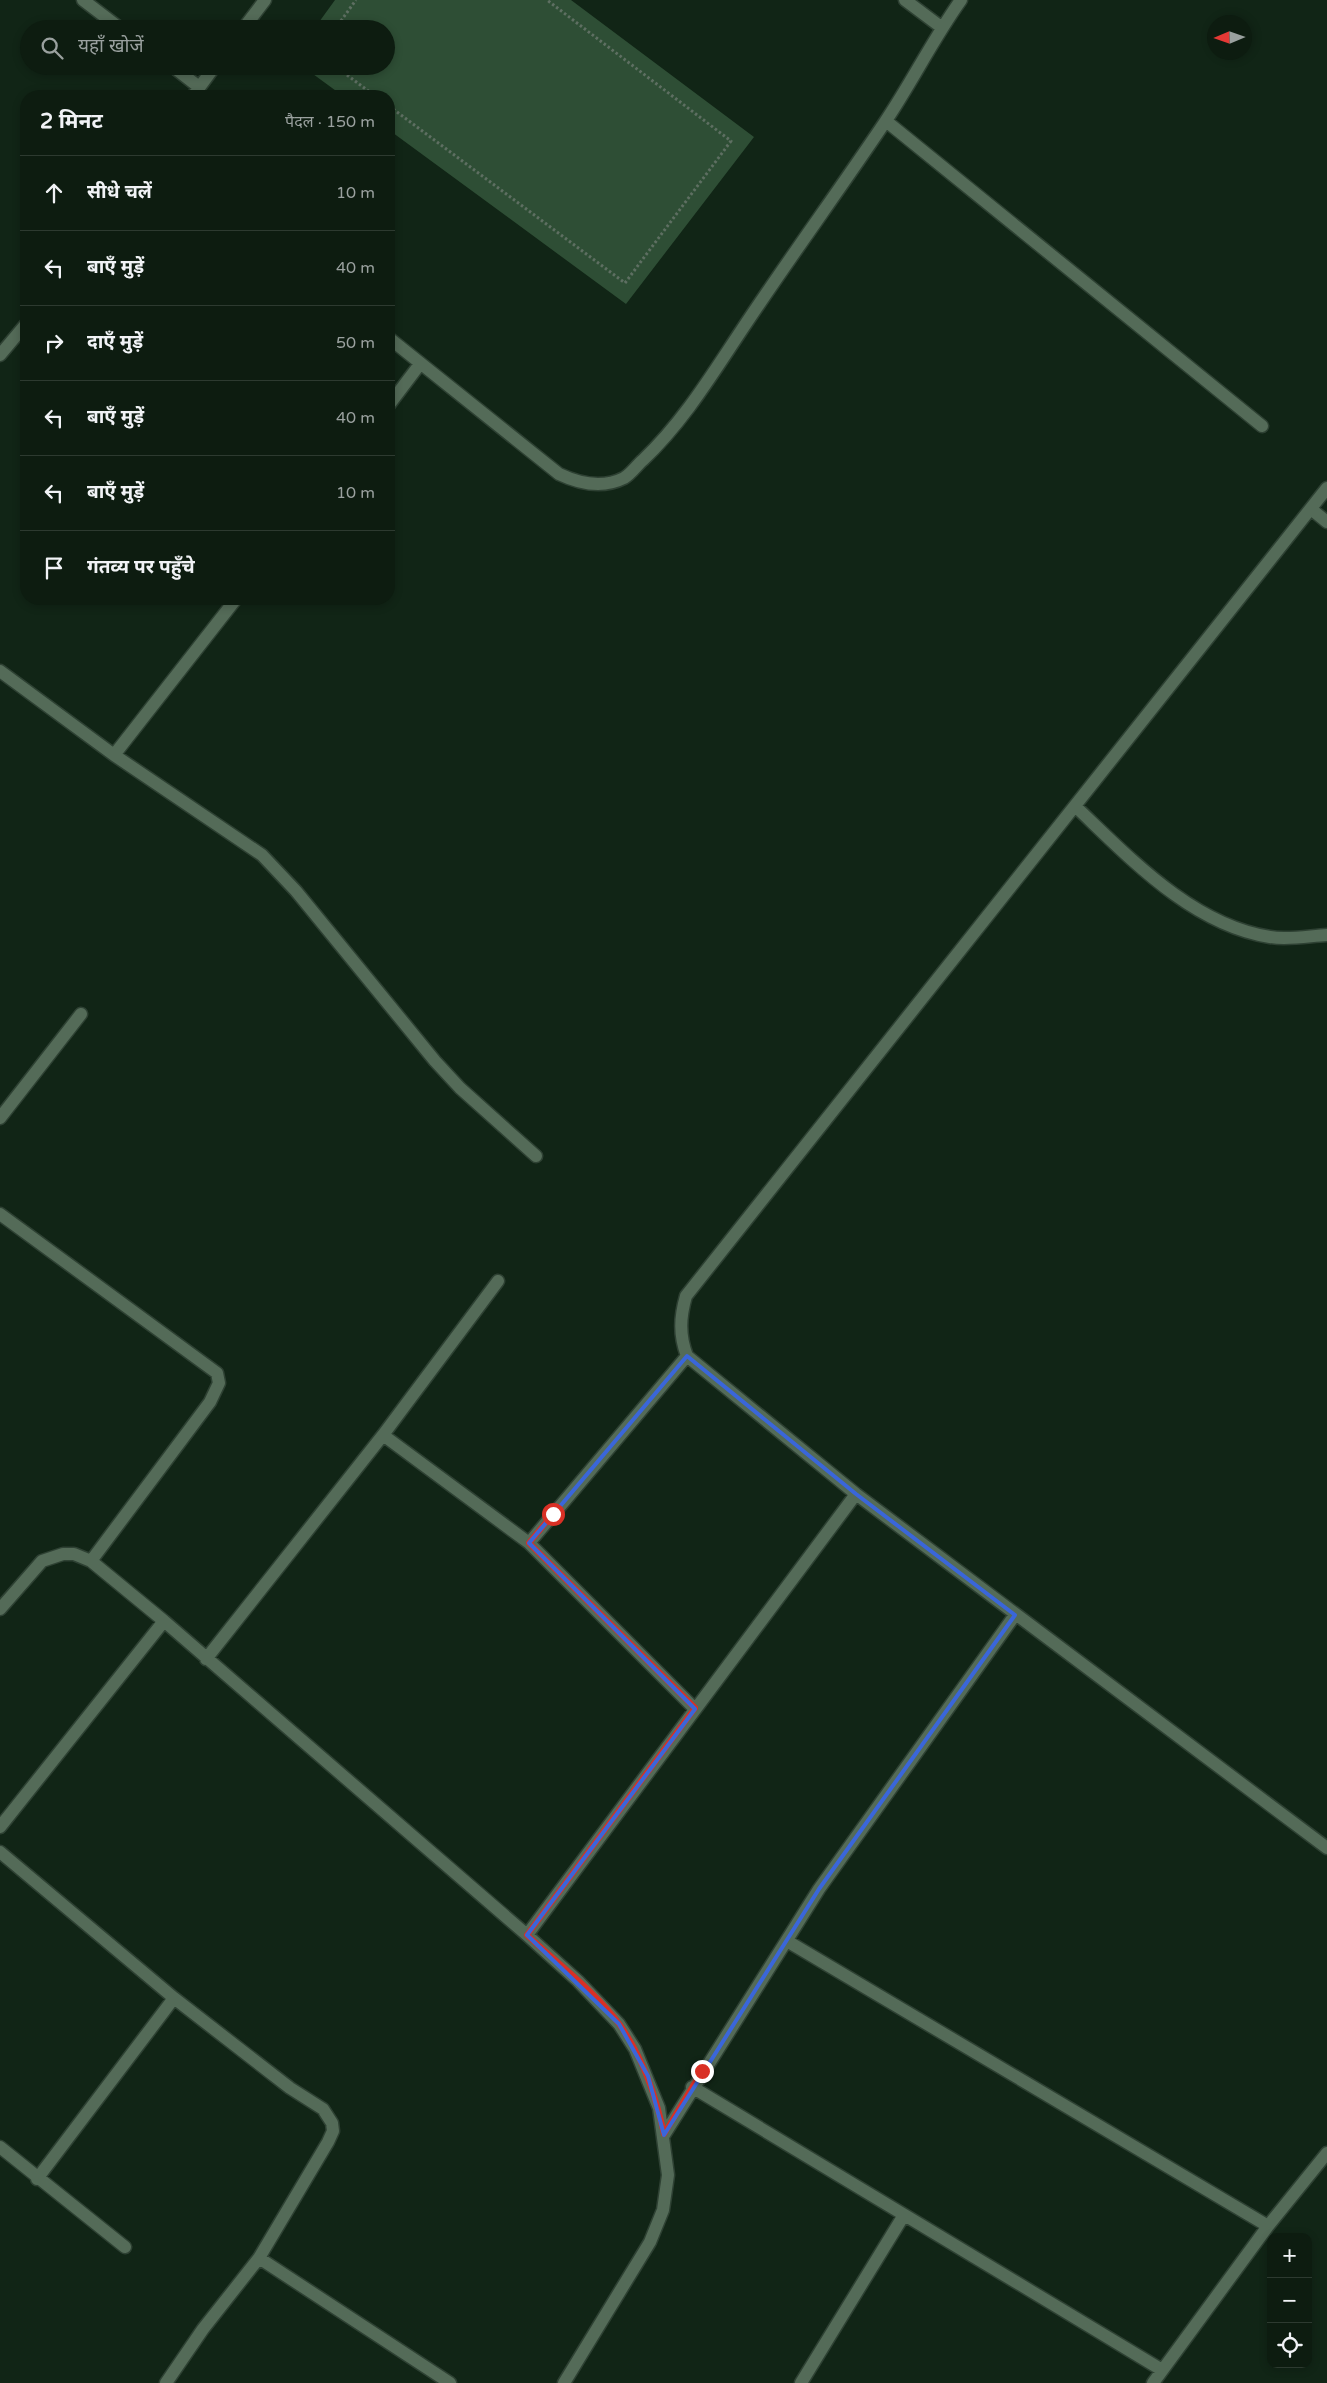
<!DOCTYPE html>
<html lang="hi">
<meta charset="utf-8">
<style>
body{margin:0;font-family:"Varela Round","Noto Sans Devanagari",sans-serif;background:#162519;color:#f1f3f6}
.controls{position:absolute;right:15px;bottom:15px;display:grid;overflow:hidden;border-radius:10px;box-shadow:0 2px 8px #0003}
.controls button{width:45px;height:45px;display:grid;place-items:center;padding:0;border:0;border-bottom:1px solid #2d3a30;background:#0d1c10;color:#f1f3f6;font:25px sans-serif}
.compass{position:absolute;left:1207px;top:15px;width:45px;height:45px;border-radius:50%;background:#0d1c10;box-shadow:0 2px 8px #0003;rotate:268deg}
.stop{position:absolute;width:15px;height:15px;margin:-11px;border:4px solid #d93025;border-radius:50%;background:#fff}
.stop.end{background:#d93025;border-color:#fff;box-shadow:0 1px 5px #0008}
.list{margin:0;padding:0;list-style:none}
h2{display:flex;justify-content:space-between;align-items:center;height:65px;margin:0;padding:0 20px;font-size:21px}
h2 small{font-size:16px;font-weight:400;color:#9aa19f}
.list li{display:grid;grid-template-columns:32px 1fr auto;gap:15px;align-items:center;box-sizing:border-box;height:75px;padding:0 20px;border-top:1px solid #2d3a30}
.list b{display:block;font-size:19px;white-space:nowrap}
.list em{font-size:16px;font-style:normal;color:#9aa19f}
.icon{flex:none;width:28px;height:28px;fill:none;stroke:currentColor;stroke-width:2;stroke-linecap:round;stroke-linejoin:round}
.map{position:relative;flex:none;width:1327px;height:2383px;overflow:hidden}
.search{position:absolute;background:#0d1c10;box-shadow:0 2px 8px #0003;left:20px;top:20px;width:375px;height:55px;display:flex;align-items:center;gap:12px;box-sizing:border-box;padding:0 18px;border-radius:28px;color:#9aa19f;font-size:19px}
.panel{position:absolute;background:#0d1c10;box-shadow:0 2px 8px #0003;left:20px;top:90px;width:375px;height:515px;border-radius:20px}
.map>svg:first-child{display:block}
.green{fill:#2e4e35}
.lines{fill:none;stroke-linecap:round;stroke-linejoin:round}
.minor-casing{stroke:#2e4133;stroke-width:15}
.path{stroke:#5e6f62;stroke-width:3;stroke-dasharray:2.5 2.5;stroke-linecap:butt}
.minor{stroke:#546b58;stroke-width:12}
.route{stroke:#d93025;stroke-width:6}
.marked{fill:none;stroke:#3a66da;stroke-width:4;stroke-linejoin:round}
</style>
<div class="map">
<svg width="1327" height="2383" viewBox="0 0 1327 2383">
<rect width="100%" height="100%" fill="#112516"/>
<path class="green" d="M335,0h236l183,137 -128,167 -237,-174v-34h-46l-41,-30h84v-37h-72z"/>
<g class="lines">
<defs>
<path id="minor" d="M83,0l38,29
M905,0l36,27
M243,29l22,-29
M172,66l27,21
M193,96l22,-30
M886,121l376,305
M389,338l170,136c21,10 43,15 65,4 7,-4 13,-13 19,-18 40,-38 68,-84 98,-129 47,-71 97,-139 144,-209 27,-40 48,-83 76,-122
M0,355l26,-31
M389,405l31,-41
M1327,488l-641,808c-6,21 -7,39 1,60l169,138 471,354
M1311,509l16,13
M0,671l114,84 148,100 34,36 139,170 25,27 76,68
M114,755l122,-156
M1075,806c55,52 117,119 195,131 18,3 39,-1 57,-2
M0,1118l81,-104
M0,1214l217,159 2,10 -9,19 -119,159
M383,1435l146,108 166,166
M529,1543l158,-187
M0,1609l42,-48 21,-7h11l17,7 73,60 363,314 51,46 41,43 16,25 24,59 9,67 -5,35 -13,32 -86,141
M206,1659l177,-224 115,-154
M0,1827l164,-206
M0,1852l174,146 116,90 33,21 9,14 1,8 -5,11 -69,116 -56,71 -37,54
M527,1935l329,-441
M787,1941l481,285
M692,2087l470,283
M664,2135l155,-246 196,-274
M0,2147l125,100
M37,2179l137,-181
M259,2258l191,125
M801,2383l103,-168
M1153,2383l115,-157 59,-73"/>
</defs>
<use href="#minor" class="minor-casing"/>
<path class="path" d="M335,29l21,-29
M335,66l40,30
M389,106l236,177 106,-142 -184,-141"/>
<use href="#minor" class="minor"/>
</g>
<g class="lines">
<path class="route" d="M553,1514l-24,29 166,165 -168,227c29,27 71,59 93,90 23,33 36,71 44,109l38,-63"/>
</g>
<path class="marked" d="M687,1356l169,138 159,121 -196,274 -155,246 -16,-59 -29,-52 -92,-89 168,-226 -166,-166z"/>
</svg>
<div class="controls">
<button>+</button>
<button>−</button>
<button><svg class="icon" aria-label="locate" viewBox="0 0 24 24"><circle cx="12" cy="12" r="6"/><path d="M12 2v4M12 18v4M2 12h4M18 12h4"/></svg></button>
</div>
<svg class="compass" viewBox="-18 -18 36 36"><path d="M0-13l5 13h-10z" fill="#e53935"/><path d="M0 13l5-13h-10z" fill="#9aa19f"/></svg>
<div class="stop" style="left:553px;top:1514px"></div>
<div class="stop end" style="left:702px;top:2071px"></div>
<div class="search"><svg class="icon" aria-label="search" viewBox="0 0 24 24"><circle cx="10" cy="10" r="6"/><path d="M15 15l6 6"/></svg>यहाँ खोजें</div>
<section class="panel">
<h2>2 मिनट<small>पैदल · 150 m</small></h2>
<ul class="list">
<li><svg class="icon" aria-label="ahead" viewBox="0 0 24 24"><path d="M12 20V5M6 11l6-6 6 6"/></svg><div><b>सीधे चलें</b></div><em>10 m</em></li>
<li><svg class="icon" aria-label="left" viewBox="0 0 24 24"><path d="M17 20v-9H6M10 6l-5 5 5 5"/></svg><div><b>बाएँ मुड़ें</b></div><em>40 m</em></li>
<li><svg class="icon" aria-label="right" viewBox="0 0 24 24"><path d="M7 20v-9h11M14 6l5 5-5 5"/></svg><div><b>दाएँ मुड़ें</b></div><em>50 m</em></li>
<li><svg class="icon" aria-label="left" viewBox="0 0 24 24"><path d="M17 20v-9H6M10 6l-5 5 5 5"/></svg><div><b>बाएँ मुड़ें</b></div><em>40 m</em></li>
<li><svg class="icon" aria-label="left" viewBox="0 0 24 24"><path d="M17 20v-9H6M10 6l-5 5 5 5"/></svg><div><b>बाएँ मुड़ें</b></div><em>10 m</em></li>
<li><svg class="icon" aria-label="arrive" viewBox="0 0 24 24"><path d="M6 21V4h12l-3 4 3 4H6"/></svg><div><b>गंतव्य पर पहुँचे</b></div></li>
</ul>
</section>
</div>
